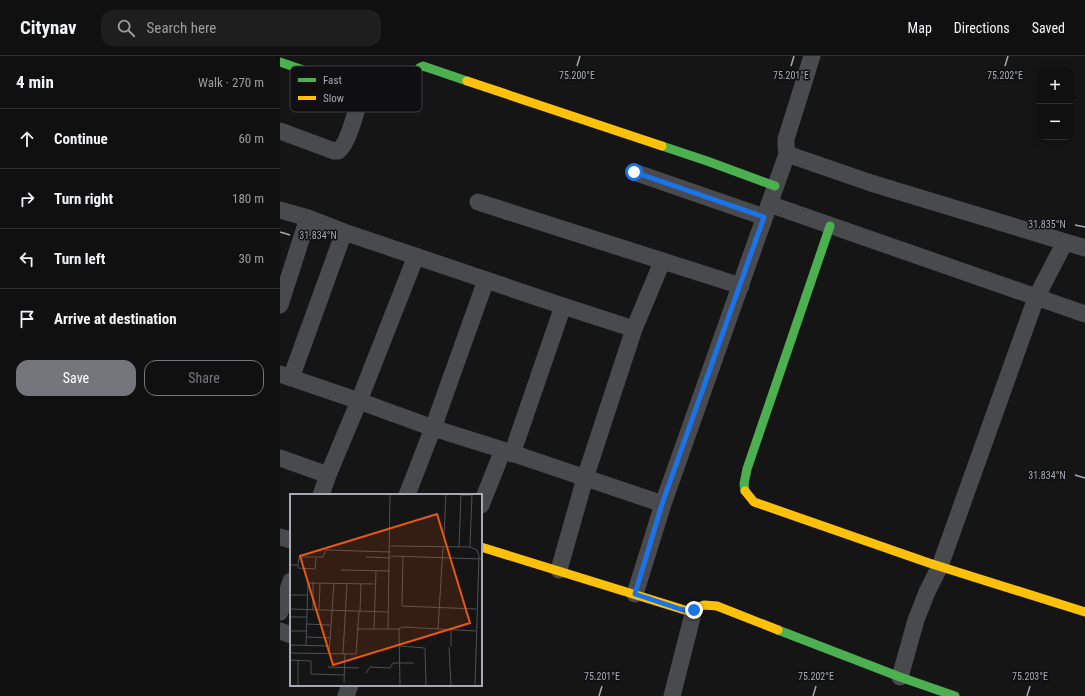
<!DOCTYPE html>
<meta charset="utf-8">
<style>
body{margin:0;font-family:"Roboto Condensed",sans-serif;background:#1e1e1e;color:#f1f3f6}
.controls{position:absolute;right:12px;top:12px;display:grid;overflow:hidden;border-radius:8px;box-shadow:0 2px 10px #0003}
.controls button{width:36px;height:36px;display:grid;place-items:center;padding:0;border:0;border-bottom:1px solid #303030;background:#101010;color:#f1f3f6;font:20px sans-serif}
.stop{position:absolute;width:12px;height:12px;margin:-9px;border:3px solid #1a73e8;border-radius:50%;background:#fff}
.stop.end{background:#1a73e8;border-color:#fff;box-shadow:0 1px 4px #0008}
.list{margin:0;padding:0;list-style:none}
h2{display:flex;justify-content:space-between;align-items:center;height:52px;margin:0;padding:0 16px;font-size:17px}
h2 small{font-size:13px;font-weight:400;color:#9c9d9f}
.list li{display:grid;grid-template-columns:26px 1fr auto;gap:12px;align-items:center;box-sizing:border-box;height:60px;padding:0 16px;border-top:1px solid #303030}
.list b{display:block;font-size:15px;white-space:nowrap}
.list em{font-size:13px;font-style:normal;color:#9c9d9f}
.actions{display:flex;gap:8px;padding:12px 16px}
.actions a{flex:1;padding:9px 0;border:1px solid #74767c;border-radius:12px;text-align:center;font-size:14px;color:#74767c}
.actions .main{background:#74767c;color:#fff}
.icon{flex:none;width:22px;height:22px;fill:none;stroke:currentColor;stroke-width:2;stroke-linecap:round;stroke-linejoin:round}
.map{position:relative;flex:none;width:805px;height:640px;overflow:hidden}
header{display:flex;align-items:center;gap:24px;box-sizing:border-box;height:56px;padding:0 20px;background:#101010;border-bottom:1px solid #303030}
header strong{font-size:19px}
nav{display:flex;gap:22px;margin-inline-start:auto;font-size:14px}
.search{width:280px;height:36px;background:#1e1e1e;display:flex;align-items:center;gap:10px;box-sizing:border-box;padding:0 14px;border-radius:12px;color:#9c9d9f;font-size:15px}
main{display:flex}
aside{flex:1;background:#101010}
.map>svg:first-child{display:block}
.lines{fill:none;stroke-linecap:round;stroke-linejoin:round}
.street{stroke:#494a4e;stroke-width:17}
.fast{stroke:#4caf50;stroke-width:9}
.slow{stroke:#ffc107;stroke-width:9}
.route{stroke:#1a73e8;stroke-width:5}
.ticks{fill:none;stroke:#a7aab4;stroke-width:1.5}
.inset-road{fill:none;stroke:#4f5155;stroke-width:1}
.view{fill:#e8590c;fill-opacity:0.15;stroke:#e8590c;stroke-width:2}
.inset-edge{fill:none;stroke:#a7aab4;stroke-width:2}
.key{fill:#0f0f11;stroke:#3d3e42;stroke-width:1}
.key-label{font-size:11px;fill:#a7aab4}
.ticks-label{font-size:10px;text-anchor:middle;fill:#a7aab4;stroke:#0f0f11;stroke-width:3;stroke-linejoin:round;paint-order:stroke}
</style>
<header>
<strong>Citynav</strong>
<div class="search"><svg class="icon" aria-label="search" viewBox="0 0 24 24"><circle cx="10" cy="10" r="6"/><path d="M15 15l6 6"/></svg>Search here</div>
<nav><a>Map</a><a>Directions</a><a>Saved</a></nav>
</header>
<main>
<aside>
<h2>4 min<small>Walk · 270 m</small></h2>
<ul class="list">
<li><svg class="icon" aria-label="ahead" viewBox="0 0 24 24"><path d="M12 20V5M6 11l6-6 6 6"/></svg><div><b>Continue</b></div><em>60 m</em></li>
<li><svg class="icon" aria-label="right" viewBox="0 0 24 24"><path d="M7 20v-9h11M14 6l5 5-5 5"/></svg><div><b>Turn right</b></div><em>180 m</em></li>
<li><svg class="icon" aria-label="left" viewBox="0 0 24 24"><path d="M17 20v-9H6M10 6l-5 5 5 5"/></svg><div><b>Turn left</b></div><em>30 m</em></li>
<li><svg class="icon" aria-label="arrive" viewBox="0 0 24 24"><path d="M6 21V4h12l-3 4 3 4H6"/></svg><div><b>Arrive at destination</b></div></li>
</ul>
<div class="actions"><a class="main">Save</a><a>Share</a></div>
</aside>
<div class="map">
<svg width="805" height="640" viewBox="0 0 805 640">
<rect width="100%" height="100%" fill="#151515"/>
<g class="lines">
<path class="street" d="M0,75l54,20h4c11,-7 20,-47 24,-61
M507,98l84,29 214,65
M354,116l130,45
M198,146l263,84
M489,148l316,110
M0,154l28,8 36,14 219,74 71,23
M0,249l28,-87
M0,318l79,27 74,27 70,22 160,54
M11,322l53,-146
M232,398l51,-148
M0,402l48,17
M41,439l7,-20 31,-74 57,-145
M127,439l26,-67 53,-148
M201,449l22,-55
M0,481l11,3
M279,514l26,-92 49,-149 28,-67
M355,538l28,-90 124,-350 -1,-9v-6l26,-83
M0,556l11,-31
M0,575l11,4
M620,621l16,-57 11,-28 13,-26 96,-268 29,-56
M66,640l4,-11
M392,640l22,-86"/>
<path class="fast" d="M0,6l114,39 7,-1 5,-3 13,-29 4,-2 44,15
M382,90l45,15 68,25
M465,435l-1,-7 3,-15 83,-243
M498,574l122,47 55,19"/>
<path class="slow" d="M187,25l195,65
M465,435l9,11 175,61 156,49
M201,491l207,64 16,-6 13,1 61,24"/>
</g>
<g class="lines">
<path class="route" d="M354,116l130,45 -102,287 -27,90 45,15 8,2 6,-1"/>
</g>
<path class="ticks" d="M297,10l3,-10M511,10l3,-10M725,10l3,-10M795,169l10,2M0,176l10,3M795,419l10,3M319,640l3,-10M533,640l3,-10M747,640l3,-10"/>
<g transform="translate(10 438)">
<rect width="192" height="192" fill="#151515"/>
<path class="inset-road" d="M154,41l2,-41M101,52l79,1 2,-53M169,53l2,-52h11M180,53l7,3 2,6 -4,130M101,62l91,3M113,62l-1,50 74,3M76,63l25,1M0,71h8l1,-8h24l3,-7 65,2M8,71v3l17,1 1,-11M51,76l49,1M0,101h17M0,115l98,3M23,116v-28M29,116l1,-27M70,117l1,-27M0,123h16M16,130l24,1M67,135h41l5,-2 73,4M84,135l2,-58M98,135l2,-135M109,135l1,57M148,135l5,-82M0,137h16M16,143l24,1M0,151l39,1M16,151l2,-62 66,1M110,152l25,2 1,38M161,152v-16M159,153l2,39M0,159l66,1 3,-43M39,160l5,-71M53,160l4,-71M0,166l21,1v13l33,1M38,173l31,1M76,179l4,-6 20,1 3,-5h21M54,189l1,-29M8,192v-26"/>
<path class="view" d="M147,20l33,109 -137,42 -33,-109z"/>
<rect width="192" height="192" class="inset-edge"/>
</g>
<rect x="10" y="10" width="132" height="46" rx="6" class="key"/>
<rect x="18" y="22" width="18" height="4" fill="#4caf50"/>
<rect x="18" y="40" width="18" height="4" fill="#ffc107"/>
<g class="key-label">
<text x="43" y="28">Fast</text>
<text x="43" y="46">Slow</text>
</g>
<g class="ticks-label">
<text x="297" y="23">75.200°E</text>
<text x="511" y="23">75.201°E</text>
<text x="725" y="23">75.202°E</text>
<text x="767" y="172">31.835°N</text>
<text x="38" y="183">31.834°N</text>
<text x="767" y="423">31.834°N</text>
<text x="322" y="624">75.201°E</text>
<text x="536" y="624">75.202°E</text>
<text x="750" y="624">75.203°E</text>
</g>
</svg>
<div class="controls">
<button>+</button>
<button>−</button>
</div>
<div class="stop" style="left:354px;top:116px"></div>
<div class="stop end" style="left:414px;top:554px"></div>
</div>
</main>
